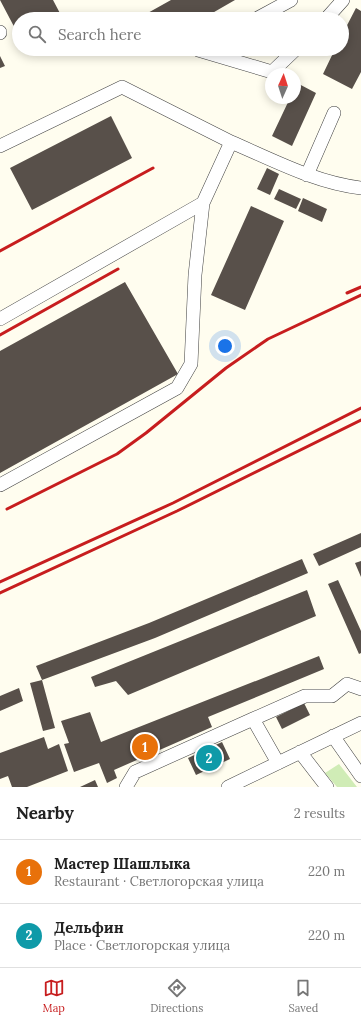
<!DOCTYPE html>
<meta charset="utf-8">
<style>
body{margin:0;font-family:Lora,serif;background:#f2f2f2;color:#222}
.compass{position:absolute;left:265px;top:68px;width:36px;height:36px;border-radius:50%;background:#fff;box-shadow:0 2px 10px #0003;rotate:3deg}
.you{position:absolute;left:225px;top:346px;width:14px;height:14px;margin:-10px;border:3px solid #fff;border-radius:50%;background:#1a73e8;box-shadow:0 0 0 6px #1a73e833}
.badge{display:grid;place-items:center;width:26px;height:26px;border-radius:50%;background:#c71d1e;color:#fff;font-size:13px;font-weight:700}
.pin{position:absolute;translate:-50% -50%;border:2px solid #fff;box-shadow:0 1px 4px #0006}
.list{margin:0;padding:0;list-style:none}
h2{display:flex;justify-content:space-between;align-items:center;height:52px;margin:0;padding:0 16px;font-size:17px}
h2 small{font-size:13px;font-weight:400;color:#767676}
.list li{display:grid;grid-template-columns:26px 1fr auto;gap:12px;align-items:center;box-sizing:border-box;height:64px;padding:0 16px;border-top:1px solid #e0e0e0}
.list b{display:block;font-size:15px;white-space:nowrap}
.list p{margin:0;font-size:13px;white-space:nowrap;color:#767676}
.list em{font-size:13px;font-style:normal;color:#767676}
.icon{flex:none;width:22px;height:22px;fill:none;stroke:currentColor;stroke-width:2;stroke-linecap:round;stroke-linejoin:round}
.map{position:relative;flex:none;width:361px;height:787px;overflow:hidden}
.search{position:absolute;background:#fff;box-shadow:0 2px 10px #0003;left:12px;right:12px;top:12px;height:44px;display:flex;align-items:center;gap:10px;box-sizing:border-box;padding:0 14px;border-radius:22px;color:#767676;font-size:15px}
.sheet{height:180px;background:#fff}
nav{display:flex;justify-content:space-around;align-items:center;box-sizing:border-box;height:56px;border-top:1px solid #e0e0e0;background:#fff;font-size:11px;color:#767676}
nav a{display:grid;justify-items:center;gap:2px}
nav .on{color:#c71d1e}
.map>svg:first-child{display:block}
.green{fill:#d0ecb6}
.building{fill:#58504a}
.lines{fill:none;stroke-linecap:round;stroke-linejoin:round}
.minor-casing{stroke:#414141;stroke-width:14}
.minor{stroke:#fff;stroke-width:13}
.rail{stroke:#c71d1e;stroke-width:3}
</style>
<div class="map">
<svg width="361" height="787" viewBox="0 0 361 787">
<rect width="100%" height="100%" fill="#fffdef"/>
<path class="green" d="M339,764l18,23h-20l-12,-14z"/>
<path class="building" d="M0,0h53l10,19h-44v17z
M171,0h64l-33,19h-65z
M356,8l5,3v61l-9,17 -29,-15 12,-25h7v-14z
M0,56l5,10 -5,2z
M297,83l19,10 -24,53 -20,-10 18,-38h5v-11z
M111,116l21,42 -100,52 -22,-42z
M267,168l12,6 -9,21 -13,-6z
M279,189l22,10 -5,10 -22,-10z
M303,198l24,11 -5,13 -24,-11z
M251,206l33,15 -39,89 -34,-15z
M125,282l53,92 -178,99v-122z
M361,533v14l-42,19 -6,-12z
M302,559l6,14 -153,65 -113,42 -6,-14 113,-43z
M361,561v16l-6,-14z
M338,580l23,51v22l-2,1 -31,-70z
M307,590l9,26 -188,79 -12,-14 -21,6 -4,-10z
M319,656l5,13 -116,48 4,10 -98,43 3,8 -10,5 -8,-20 -25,9 -10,-28 5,-1 -8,-22 29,-9 11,30z
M42,680l13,48 -12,3 -13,-48z
M19,688l4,13 -23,10v-15z
M304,703l6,12 -28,14 -6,-12z
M44,737l4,12 11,-5 9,27 -41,16h-15l-4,-11 -8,3v-26z
M222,742l8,17 -34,16 -8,-17z
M95,780l3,7h-18z"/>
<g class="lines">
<defs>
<path id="minor" d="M256,19l35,-19
M326,19l17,-19
M0,32v1
M198,50l74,22 24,-23
M0,146l122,-59 109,55
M307,175l27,-62
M0,319l203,-116
M0,485l177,-97 14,-24 4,-89 8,-72 28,-61c42,18 85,41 130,46
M253,719l52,-23h27l15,-12 14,5
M333,736l28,40
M300,752l27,35
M126,787l9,-15 118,-53 25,44
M228,787l133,-64"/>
</defs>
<use href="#minor" class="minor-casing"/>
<use href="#minor" class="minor"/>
<path class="rail" d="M0,251l153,-83
M347,293l14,-6
M0,335l118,-66
M7,509l110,-55 29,-21 80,-65 42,-29 93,-44
M0,582l173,-79 188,-95
M0,593l177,-82 184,-91"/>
</g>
</svg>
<svg class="compass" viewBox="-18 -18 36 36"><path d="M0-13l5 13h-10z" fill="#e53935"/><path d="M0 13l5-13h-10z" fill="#767676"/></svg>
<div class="you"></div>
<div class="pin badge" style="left:145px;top:747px;background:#e8710a">1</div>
<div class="pin badge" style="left:209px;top:758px;background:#0f9aa8">2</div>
<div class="search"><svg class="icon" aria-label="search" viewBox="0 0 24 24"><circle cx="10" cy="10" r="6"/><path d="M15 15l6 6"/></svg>Search here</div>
</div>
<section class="sheet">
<h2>Nearby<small>2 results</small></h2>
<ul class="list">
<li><span class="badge" style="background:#e8710a">1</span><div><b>Мастер Шашлыка</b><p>Restaurant · Светлогорская улица</p></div><em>220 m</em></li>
<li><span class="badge" style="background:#0f9aa8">2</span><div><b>Дельфин</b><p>Place · Светлогорская улица</p></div><em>220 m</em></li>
</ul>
</section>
<nav>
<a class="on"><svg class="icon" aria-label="map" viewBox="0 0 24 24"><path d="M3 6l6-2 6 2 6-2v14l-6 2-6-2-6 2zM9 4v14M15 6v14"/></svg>Map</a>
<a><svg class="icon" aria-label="directions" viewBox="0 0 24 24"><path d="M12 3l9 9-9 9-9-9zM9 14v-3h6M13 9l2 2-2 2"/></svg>Directions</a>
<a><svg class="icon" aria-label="saved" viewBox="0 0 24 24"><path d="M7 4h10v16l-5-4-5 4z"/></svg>Saved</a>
</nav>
